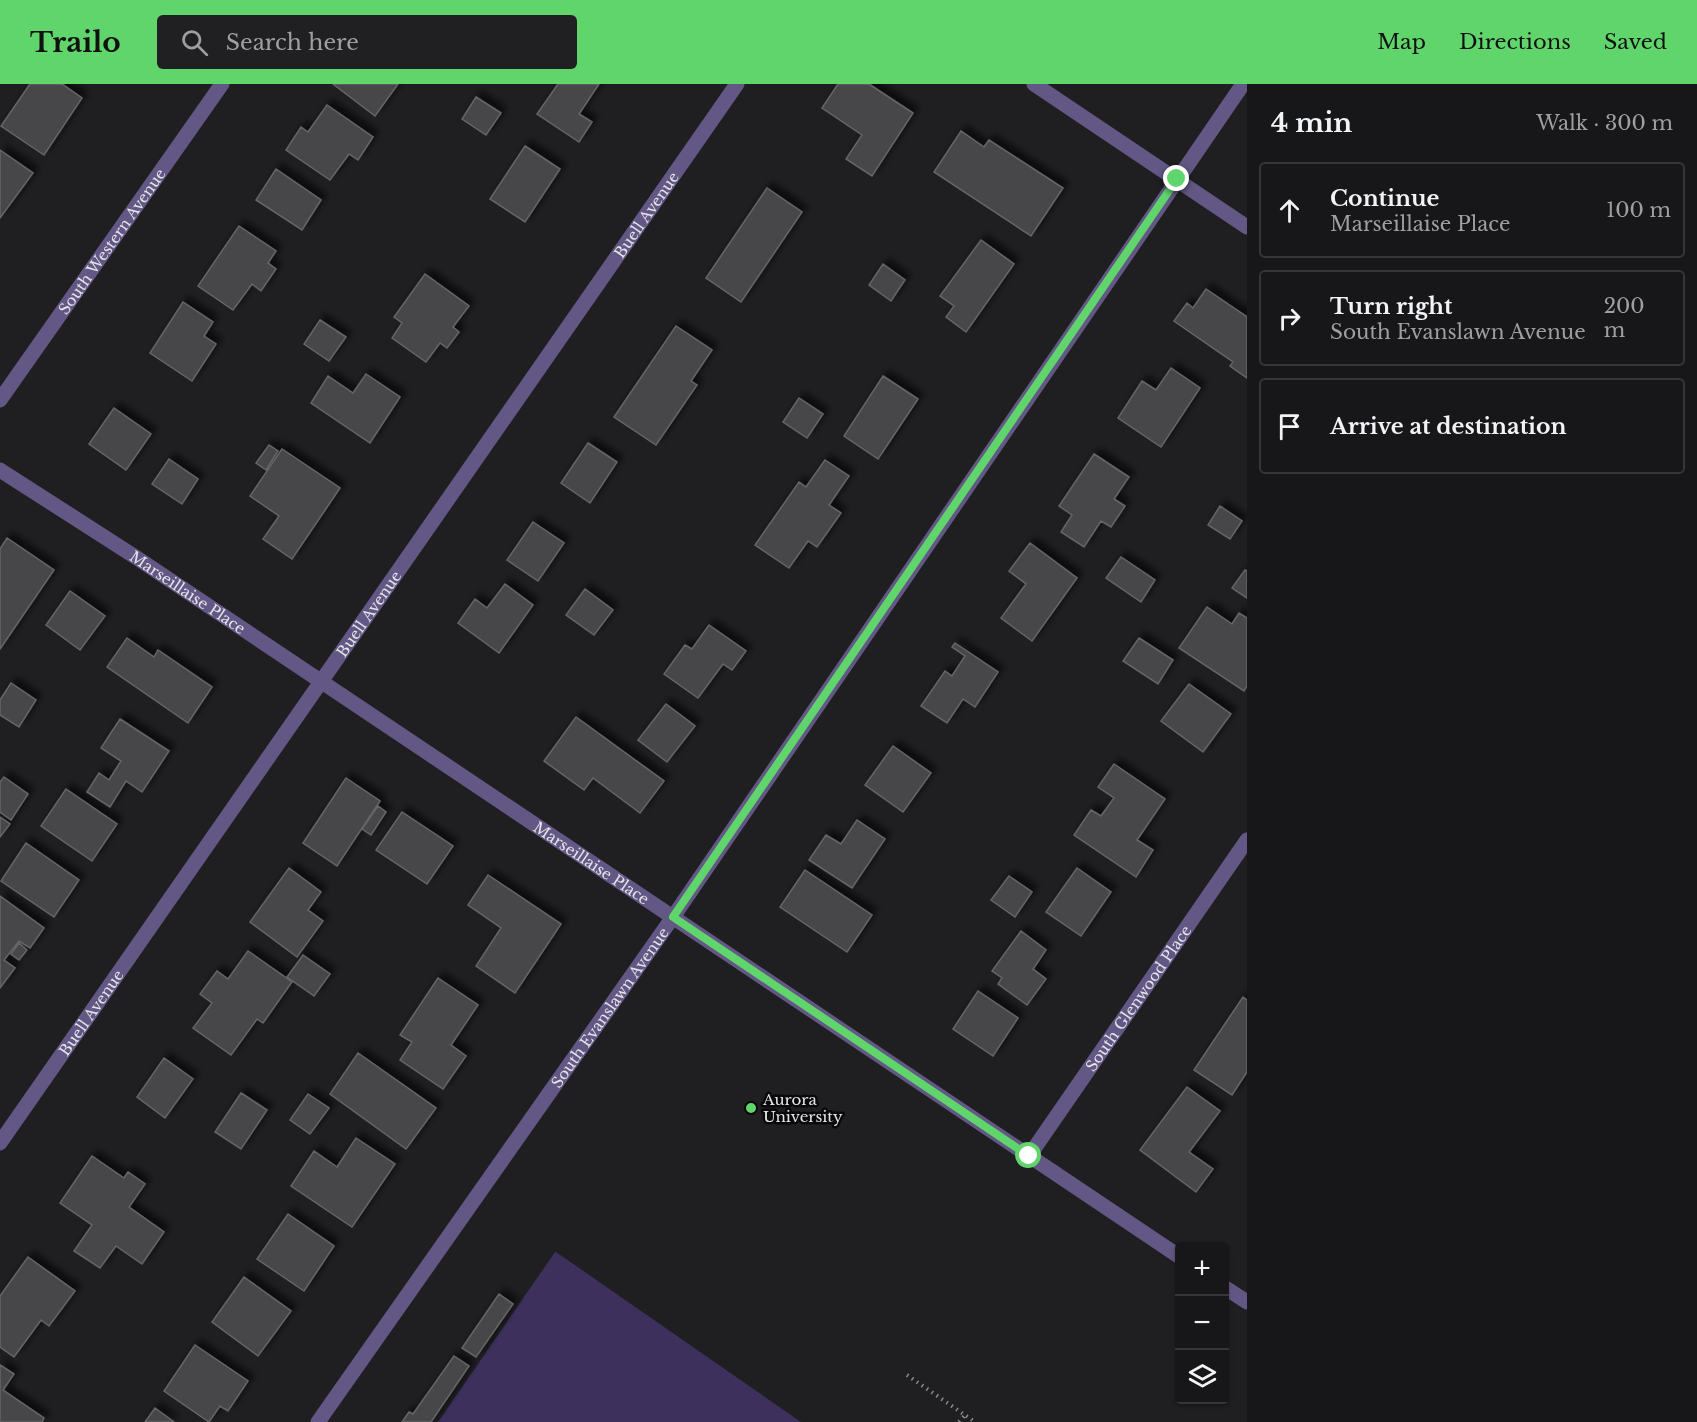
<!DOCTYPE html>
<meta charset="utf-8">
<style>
body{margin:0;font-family:"Libre Baskerville",serif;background:#201f22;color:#f1f3f6}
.controls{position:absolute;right:18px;bottom:18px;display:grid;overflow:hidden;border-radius:6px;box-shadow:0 2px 4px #0004}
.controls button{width:54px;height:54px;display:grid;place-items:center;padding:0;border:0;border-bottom:2px solid #363538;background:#171619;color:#f1f3f6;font:30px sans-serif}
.stop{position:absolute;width:18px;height:18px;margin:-14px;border:4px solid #60d56b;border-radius:50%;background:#fff}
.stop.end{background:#60d56b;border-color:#fff;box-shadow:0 2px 6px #0008}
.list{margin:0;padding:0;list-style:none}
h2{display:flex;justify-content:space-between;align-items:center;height:78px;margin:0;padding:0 24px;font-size:26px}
h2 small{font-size:20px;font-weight:400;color:#9e9fa2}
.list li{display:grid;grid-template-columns:39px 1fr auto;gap:18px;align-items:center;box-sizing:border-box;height:96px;margin:0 12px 12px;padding:0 12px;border:2px solid #363538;border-radius:6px}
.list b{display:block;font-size:22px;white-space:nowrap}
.list p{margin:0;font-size:20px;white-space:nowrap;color:#9e9fa2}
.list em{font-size:20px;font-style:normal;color:#9e9fa2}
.icon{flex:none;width:33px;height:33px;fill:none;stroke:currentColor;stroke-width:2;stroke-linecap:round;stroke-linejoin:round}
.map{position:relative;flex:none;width:1247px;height:1338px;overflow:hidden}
header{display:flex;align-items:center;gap:36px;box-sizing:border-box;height:84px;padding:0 30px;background:#60d56b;color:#111}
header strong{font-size:28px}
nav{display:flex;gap:33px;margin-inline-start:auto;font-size:21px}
.search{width:420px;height:54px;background:#201f22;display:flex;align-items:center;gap:15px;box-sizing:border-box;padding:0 21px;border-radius:6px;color:#9e9fa2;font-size:22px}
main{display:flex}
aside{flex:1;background:#171619}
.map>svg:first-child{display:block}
.green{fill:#3d305c}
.building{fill:#47464a;stroke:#656568;stroke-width:1.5;filter:url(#shadow)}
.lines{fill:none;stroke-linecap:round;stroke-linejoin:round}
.path{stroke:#888789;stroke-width:4;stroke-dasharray:1.5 4.5;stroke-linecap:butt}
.minor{stroke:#635885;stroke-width:15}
.route{stroke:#60d56b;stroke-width:8}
.poi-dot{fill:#60d56b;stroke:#09080a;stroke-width:2}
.labels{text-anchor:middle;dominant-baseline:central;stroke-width:5;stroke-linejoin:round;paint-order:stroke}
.street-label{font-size:15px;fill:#e5e4e6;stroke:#09080a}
.poi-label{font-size:15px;fill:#e5e4e6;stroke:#09080a;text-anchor:start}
</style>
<header>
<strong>Trailo</strong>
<div class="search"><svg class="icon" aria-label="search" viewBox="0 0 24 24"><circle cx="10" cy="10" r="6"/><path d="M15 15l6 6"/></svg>Search here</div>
<nav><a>Map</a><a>Directions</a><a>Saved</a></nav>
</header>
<main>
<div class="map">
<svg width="1247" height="1338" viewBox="0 0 1247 1338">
<defs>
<filter id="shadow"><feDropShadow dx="5.5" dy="-5.5" stdDeviation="3" flood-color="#0009"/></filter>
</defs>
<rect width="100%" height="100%" fill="#1f1e21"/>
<path class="green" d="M555,1168h1l245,170h-363z"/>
<path class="building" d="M30,0h32l20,14 -38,57 -43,-29z
M333,0h65l-23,32z
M558,0h41l-20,30 13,8 -13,20 -42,-28z
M838,0h31l44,29 -41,63 -26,-17 16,-24 -40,-27z
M476,13l25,16 -15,22 -24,-16z
M327,21l46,32 -15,23 -9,-6 -19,26 -44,-30 15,-23 7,5z
M961,47l23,16 5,-7 74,48 -32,48 -97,-64z
M525,62l35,23 -35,53 -35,-23z
M0,66l33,23 -33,45z
M276,85l45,31 -19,30 -46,-30z
M767,104l35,24 -61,90 -35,-24z
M239,142l37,25 -8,12 8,6 -15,22 -9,-7 -19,26 -35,-24z
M981,156l33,24 -48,68 -20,-15 8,-11 -14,-10z
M883,180l22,16 -14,21 -22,-16z
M425,190l44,32 -16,21 6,5 -12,16 -7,-5 -14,19 -34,-24 10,-15 -8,-6z
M1206,205l41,28v61l-17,-12 3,-4 -59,-41 13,-18 6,5z
M183,218l30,20 -9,14 12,8 -24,37 -42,-28z
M320,236l26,17 -17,24 -25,-17z
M676,242l36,24 -21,31 6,4 -41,60 -42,-28z
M1171,284l29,20 -39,59 -43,-29 24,-37 14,9z
M366,290l34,23 -30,46 -59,-40 17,-27 25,17z
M883,292l35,23 -40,60 -34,-23z
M799,314l24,16 -16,24 -24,-16z
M114,324l37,26 -25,36 -37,-26z
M588,359l29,19 -27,41 -29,-20z
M269,361l9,6 -12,19 -10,-7z
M282,365l58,39 -48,71 -29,-20 16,-23 -29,-20z
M1094,370l35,23 -15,22 11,7 -14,21 -10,-6 -17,26 -23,-15 11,-17 -13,-9z
M169,375l29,20 -16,25 -30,-20z
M825,376l24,16 -20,29 12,8 -24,34 -9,-6 -19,27 -34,-23 44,-63 7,5z
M1220,422l22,15 -12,18 -22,-14z
M533,438l31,21 -26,38 -31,-21z
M7,454l47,32 -54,79v-100z
M1030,459l47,35 -45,63 -31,-23 25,-34 -17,-13z
M1121,473l34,23 -14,22 -35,-24z
M1245,486l2,1v27l-15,-10z
M505,500l28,21 -34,48 -41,-30 17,-24 12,9z
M585,505l28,21 -19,25 -28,-20z
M70,507l35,25 -25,34 -34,-25z
M1207,523l25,17 7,-11 8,5v68l-3,5 -65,-43z
M709,541l37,26 -14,19 -9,-6 -25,34 -34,-24 21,-29 7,4z
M127,554l27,19 4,-7 54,37 -24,36 -81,-56z
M1139,554l34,22 -15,24 -35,-23z
M955,559l43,29 -23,35 -12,-8 -16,24 -26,-17 24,-35 7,5 13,-20 -13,-9z
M11,599l25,17 -17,27 -19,-12v-15z
M1189,600l42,30 -28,38 -42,-31z
M666,620l29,22 -28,36 -29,-22z
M576,633l88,64 -24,32 -47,-35 -9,12 -40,-29z
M120,635l49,32 -27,41 -16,-11 -16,26 -23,-15 12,-19 10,7 12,-19 -20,-13z
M893,662l38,27 -28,39 -38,-27z
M1114,680l51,35 -28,41 16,10 -17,27 -62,-42 17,-25 10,6 13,-18 -16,-11z
M4,693l24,17 -17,26 -11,-8v-30z
M346,694l34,23 -43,65 -34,-23z
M66,705l51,35 -25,37 -51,-35z
M378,722l8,6 -15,23 -9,-6z
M402,728l51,34 -26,38 -51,-34z
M0,733l10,7 -10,13z
M857,736l28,19 -33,49 -43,-28 17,-25 15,9z
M26,759l53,37 -25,37 -53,-36z
M289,784l32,24 -13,18 15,11 -26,36 -47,-35z
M1077,784l34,24 -30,44 -35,-24z
M805,786l67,45 -25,37 -67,-45z
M488,791l73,49 -46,69 -39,-27 25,-38 -33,-23z
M1009,792l23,16 -17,25 -24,-17z
M0,812l44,32 -14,20 -11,-7 -15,19 11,8 -15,20z
M1021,847l25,19 -13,19 13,10 -19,26 -29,-21 4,-6 -10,-7z
M19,859l8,7 -8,10 -8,-6z
M248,867l44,31 -29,41 -6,-4 -26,36 -38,-27 19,-25 -12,-9 17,-23 11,8z
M303,871l27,19 -16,22 -27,-19z
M438,894l40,27 -27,40 15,11 -23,33 -43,-29 12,-18 -12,-7z
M978,907l40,27 -25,38 -40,-27z
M1243,913l4,3v72l-15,23 -38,-25z
M358,969l78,55 -30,41 -76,-55z
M164,974l29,21 -28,39 -28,-21z
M1187,1003l33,24 -31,41 24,17 -17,23 -56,-42z
M241,1009l26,17 -26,39 -26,-17z
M308,1010l21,14 -19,26 -20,-14z
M356,1054l39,26 -43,63 -61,-41 23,-35 23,16z
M92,1072l32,22 4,-6 17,12 -16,23 35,25 -22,32 -26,-18 -16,22 -26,-17 18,-26 -32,-22z
M288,1130l46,32 -30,45 -47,-32z
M28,1173l47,34 -26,35 -8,-6 -27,37 -14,-10v-51z
M244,1193l47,34 -33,45 -46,-34z
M499,1210l14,10 -37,53 -14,-9z
M195,1261l53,36 -20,30 -8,-5 -11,16 -45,-31z
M454,1272l15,10 -38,56h-29l7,-10 4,2z
M0,1281l14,9 -11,16 41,28 -2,4h-42z
M155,1324l19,14h-29z"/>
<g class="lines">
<path class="path" d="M907,1291l68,47
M959,1338l6,-7"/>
<g class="minor">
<path d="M1034,0l213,143"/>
<path id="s1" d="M0,316l222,-316"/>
<path id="s2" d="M0,386l137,88 1043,699"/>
<path id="s3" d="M0,1059l737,-1059"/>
<path id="s4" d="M1029,1072l218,-316"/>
<path d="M1224,1203l23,15"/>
<path id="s5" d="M318,1338l355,-505 570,-833"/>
</g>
</g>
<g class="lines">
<path class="route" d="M1029,1072l-356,-239 504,-738"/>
</g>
<circle class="poi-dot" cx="751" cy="1024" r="6"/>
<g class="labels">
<g class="street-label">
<text stroke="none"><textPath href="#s3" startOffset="1131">Buell Avenue</textPath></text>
<text stroke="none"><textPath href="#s1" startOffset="194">South Western Avenue</textPath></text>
<text stroke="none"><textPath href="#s2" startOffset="224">Marseillaise Place</textPath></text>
<text stroke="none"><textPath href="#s3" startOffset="645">Buell Avenue</textPath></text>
<text stroke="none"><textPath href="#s2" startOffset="710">Marseillaise Place</textPath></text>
<text stroke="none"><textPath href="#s4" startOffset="192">South Glenwood Place</textPath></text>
<text stroke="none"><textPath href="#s5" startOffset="507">South Evanslawn Avenue</textPath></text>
<text stroke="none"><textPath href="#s3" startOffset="159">Buell Avenue</textPath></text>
</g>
<g class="poi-label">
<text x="763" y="1015">Aurora<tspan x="763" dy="17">University</tspan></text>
</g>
</g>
</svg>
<div class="controls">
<button>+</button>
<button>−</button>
<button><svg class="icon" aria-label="layers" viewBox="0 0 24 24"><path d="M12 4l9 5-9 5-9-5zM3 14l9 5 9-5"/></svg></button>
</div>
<div class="stop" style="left:1029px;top:1072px"></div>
<div class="stop end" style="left:1177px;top:95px"></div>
</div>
<aside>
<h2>4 min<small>Walk · 300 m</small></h2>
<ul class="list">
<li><svg class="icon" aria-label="ahead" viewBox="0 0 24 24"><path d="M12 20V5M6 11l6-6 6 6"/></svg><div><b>Continue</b><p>Marseillaise Place</p></div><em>100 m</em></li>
<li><svg class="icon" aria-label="right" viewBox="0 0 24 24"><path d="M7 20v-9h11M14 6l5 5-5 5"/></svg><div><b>Turn right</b><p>South Evanslawn Avenue</p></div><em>200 m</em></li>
<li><svg class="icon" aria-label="arrive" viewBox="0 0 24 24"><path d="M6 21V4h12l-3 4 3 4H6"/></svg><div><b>Arrive at destination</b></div></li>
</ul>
</aside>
</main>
